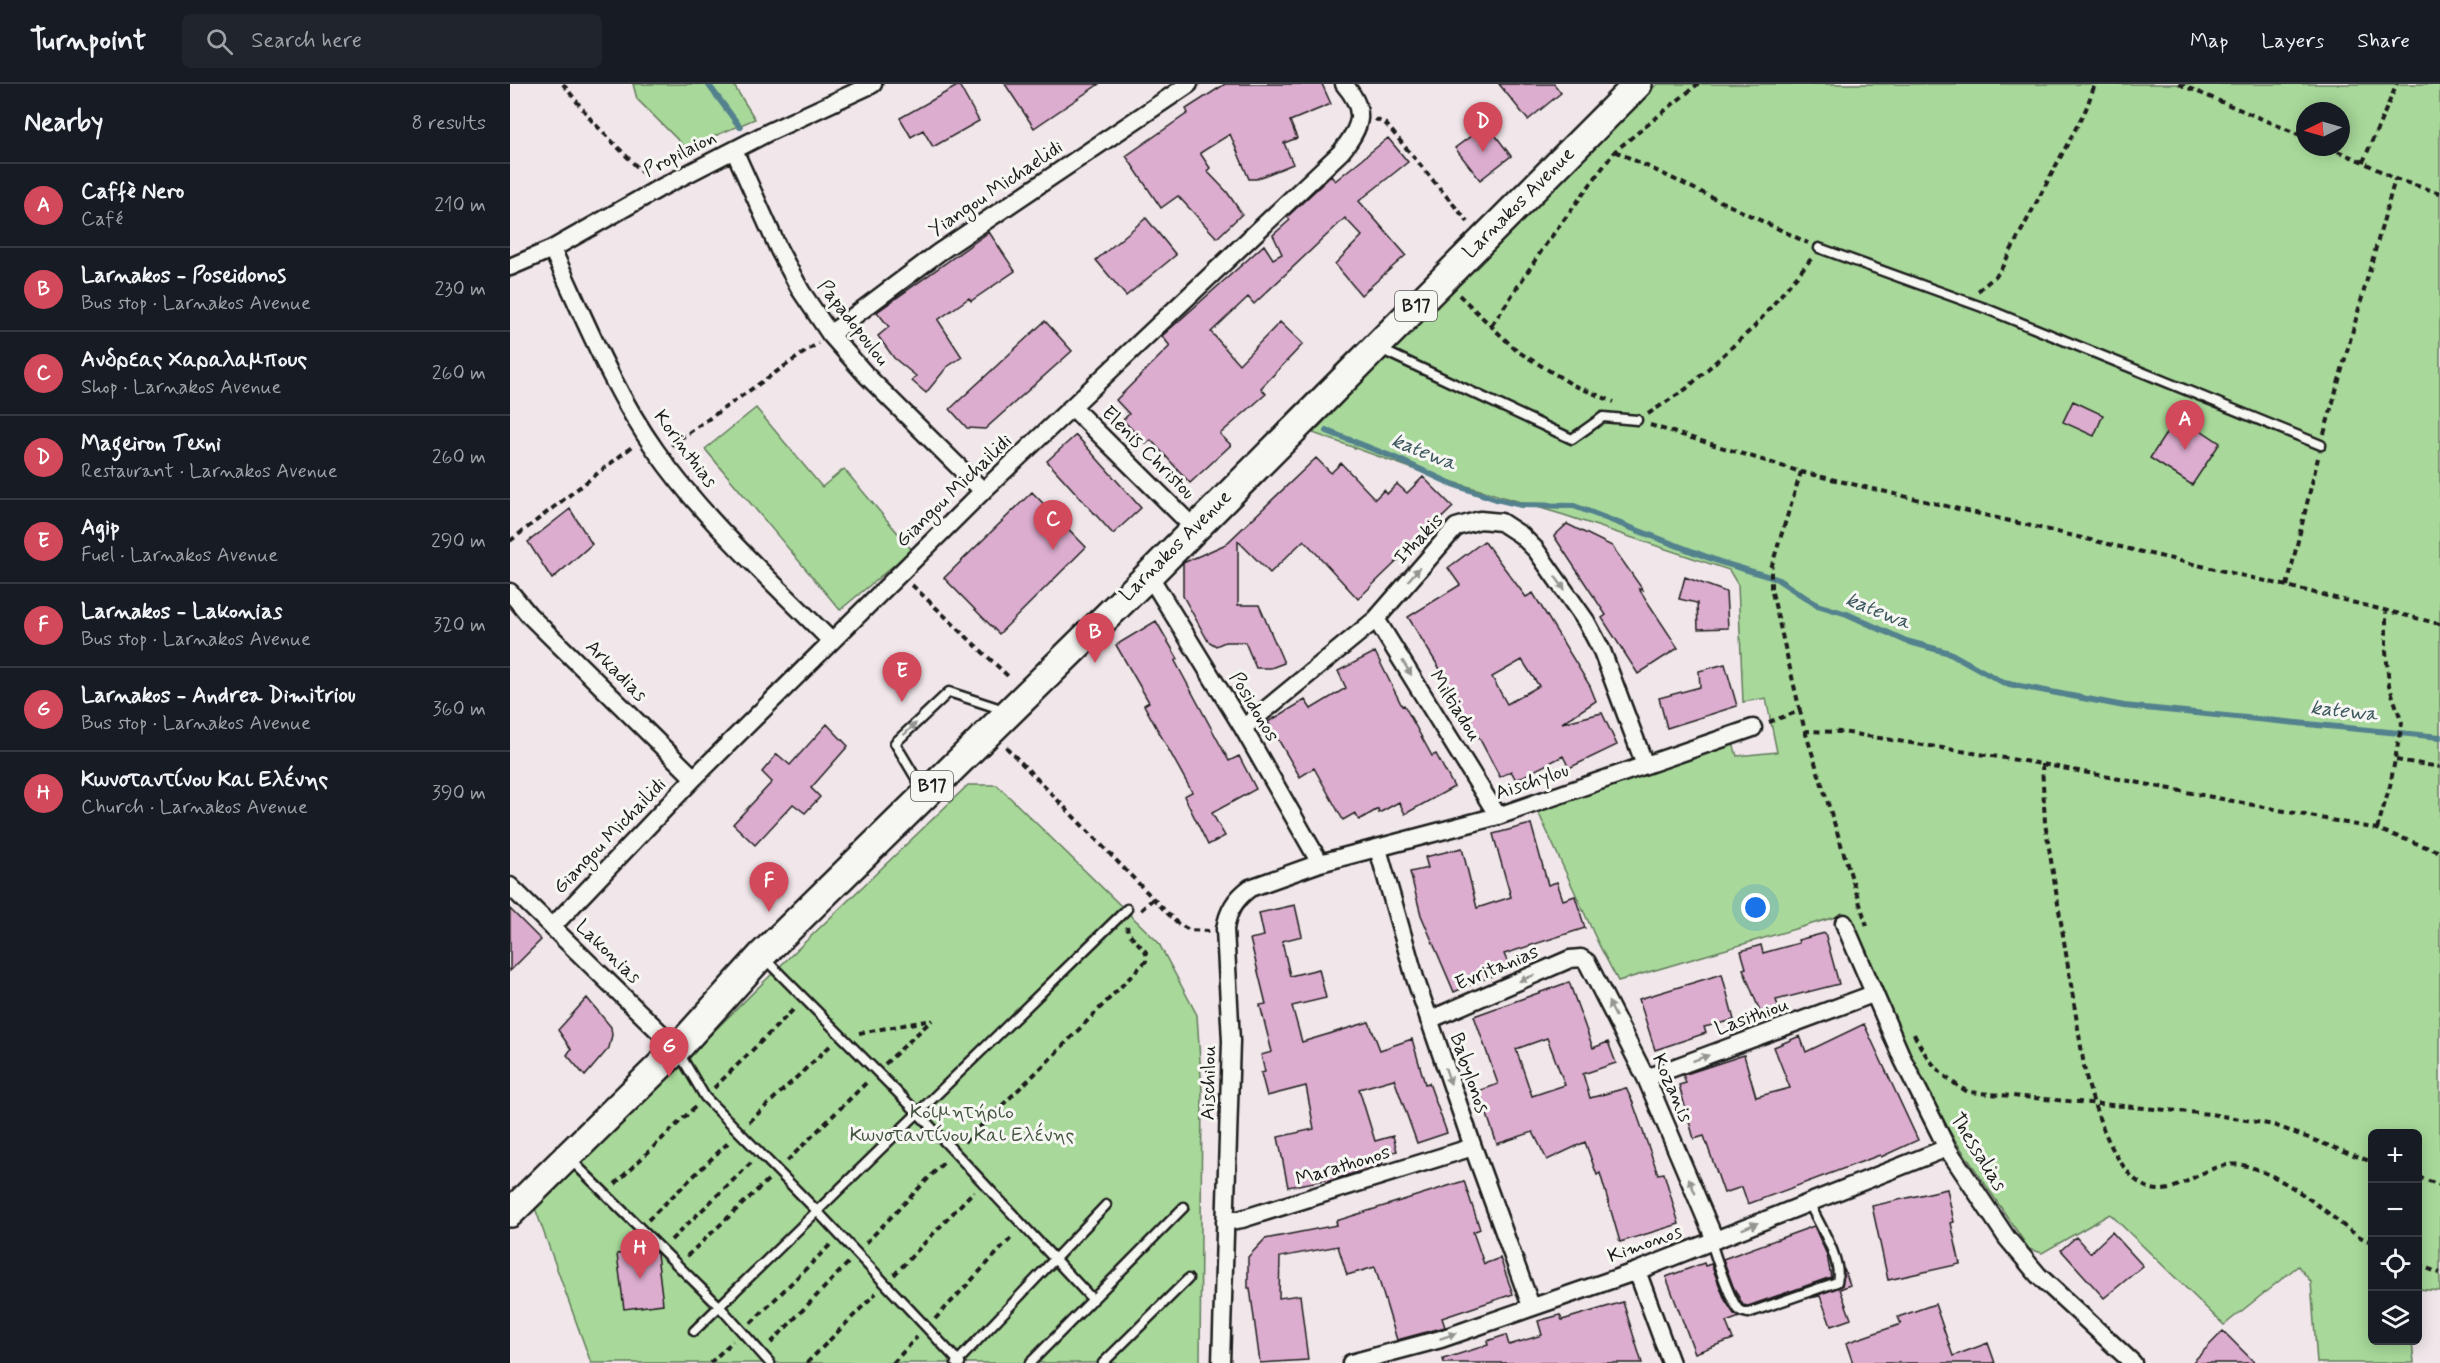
<!DOCTYPE html>
<meta charset="utf-8">
<style>
body{margin:0;font-family:Mynerve,sans-serif;background:#20242c;color:#f1f3f6}
.controls{position:absolute;right:18px;bottom:18px;display:grid;overflow:hidden;border-radius:9px;box-shadow:0 3px 15px #0003}
.controls button{width:54px;height:54px;display:grid;place-items:center;padding:0;border:0;border-bottom:2px solid #363941;background:#171b24;color:#f1f3f6;font:30px sans-serif}
.compass{position:absolute;left:1786px;top:18px;width:54px;height:54px;border-radius:50%;background:#171b24;box-shadow:0 3px 15px #0003;rotate:265deg}
.you{position:absolute;left:1246px;top:824px;width:21px;height:21px;margin:-15px;border:4px solid #fff;border-radius:50%;background:#1a73e8;box-shadow:0 0 0 9px #1a73e833}
.badge{display:grid;place-items:center;width:39px;height:39px;border-radius:50%;background:#d1495b;color:#fff;font-size:20px;font-weight:700}
.pin{position:absolute;translate:-50% -50px;filter:drop-shadow(0 2px 3px #0008)}
.pin::after{content:'';position:absolute;top:32px;width:21px;height:18px;background:inherit;clip-path:polygon(0 0,100% 0,50% 100%)}
.list{margin:0;padding:0;list-style:none}
h2{display:flex;justify-content:space-between;align-items:center;height:78px;margin:0;padding:0 24px;font-size:26px}
h2 small{font-size:20px;font-weight:400;color:#9ea1a6}
.list li{display:grid;grid-template-columns:39px 1fr auto;gap:18px;align-items:center;box-sizing:border-box;height:84px;padding:0 24px;border-top:2px solid #363941}
.list b{display:block;font-size:22px;white-space:nowrap}
.list p{margin:0;font-size:20px;white-space:nowrap;color:#9ea1a6}
.list em{font-size:20px;font-style:normal;color:#9ea1a6}
.icon{flex:none;width:33px;height:33px;fill:none;stroke:currentColor;stroke-width:2;stroke-linecap:round;stroke-linejoin:round}
.map{position:relative;flex:none;width:1930px;height:1279px;overflow:hidden}
header{display:flex;align-items:center;gap:36px;box-sizing:border-box;height:84px;padding:0 30px;background:#171b24;border-bottom:2px solid #363941}
header strong{font-size:28px}
nav{display:flex;gap:33px;margin-inline-start:auto;font-size:21px}
.search{width:420px;height:54px;background:#20242c;display:flex;align-items:center;gap:15px;box-sizing:border-box;padding:0 21px;border-radius:9px;color:#9ea1a6;font-size:22px}
main{display:flex}
aside{flex:1;background:#171b24}
.map>svg:first-child{display:block}
.green{fill:#a8d99a;stroke:#627a5b;stroke-width:1.5;fill-rule:evenodd}
.lines{fill:none;stroke-linecap:round;stroke-linejoin:round}
.stream{stroke:#53818d;stroke-width:6}
.building{fill:#dcadcf;stroke:#1c1c1c;stroke-width:1.5;fill-rule:evenodd}
.lane-casing{stroke:#1c1c1c;stroke-width:13}
.street-casing{stroke:#1c1c1c;stroke-width:21}
.primary-casing{stroke:#1c1c1c;stroke-width:32}
.path{stroke:#1c1c1c;stroke-width:4;stroke-dasharray:6 4.5;stroke-linecap:butt}
.lane{stroke:#f6f6f2;stroke-width:8}
.street{stroke:#f6f6f2;stroke-width:16}
.primary{stroke:#f6f6f2;stroke-width:27}
.oneway{fill:#949492}
.labels{text-anchor:middle;dominant-baseline:central;stroke-width:6;stroke-linejoin:round;paint-order:stroke}
.shield{fill:#f6f6f2;stroke:#5d5d5c;stroke-width:1.5}
.shield-label{font-size:18px;font-weight:bold;fill:#1c1c1c}
.street-label{font-size:20px;fill:#1c1c1c;stroke:#f6f6f2}
.park-label{font-size:20px;fill:#465542;stroke:#f6f6f2}
.water-label{font-size:21px;font-style:italic;fill:#3c575e;stroke:#f6f6f2}
</style>
<header>
<strong>Turnpoint</strong>
<div class="search"><svg class="icon" aria-label="search" viewBox="0 0 24 24"><circle cx="10" cy="10" r="6"/><path d="M15 15l6 6"/></svg>Search here</div>
<nav><a>Map</a><a>Layers</a><a>Share</a></nav>
</header>
<main>
<aside>
<h2>Nearby<small>8 results</small></h2>
<ul class="list">
<li><span class="badge">A</span><div><b>Caffè Nero</b><p>Café</p></div><em>210 m</em></li>
<li><span class="badge">B</span><div><b>Larnakos - Poseidonos</b><p>Bus stop · Larnakos Avenue</p></div><em>230 m</em></li>
<li><span class="badge">C</span><div><b>Ανδρεας Χαραλαμπους</b><p>Shop · Larnakos Avenue</p></div><em>260 m</em></li>
<li><span class="badge">D</span><div><b>Mageiron Texni</b><p>Restaurant · Larnakos Avenue</p></div><em>260 m</em></li>
<li><span class="badge">E</span><div><b>Agip</b><p>Fuel · Larnakos Avenue</p></div><em>290 m</em></li>
<li><span class="badge">F</span><div><b>Larnakos - Lakonias</b><p>Bus stop · Larnakos Avenue</p></div><em>320 m</em></li>
<li><span class="badge">G</span><div><b>Larnakos - Andrea Dimitriou</b><p>Bus stop · Larnakos Avenue</p></div><em>360 m</em></li>
<li><span class="badge">H</span><div><b>Κωνσταντίνου Και Ελένης</b><p>Church · Larnakos Avenue</p></div><em>390 m</em></li>
</ul>
</aside>
<div class="map">
<svg width="1930" height="1279" viewBox="0 0 1930 1279">
<rect width="100%" height="100%" fill="#f1e7eb"/>
<filter id="ink" filterUnits="userSpaceOnUse"><feTurbulence type="fractalNoise" baseFrequency=".0167" numOctaves="2"/><feDisplacementMap in="SourceGraphic" scale="12" xChannelSelector="R" yChannelSelector="G"/><feConvolveMatrix kernelMatrix="1 2 1 2 8 2 1 2 1" color-interpolation-filters="sRGB"/></filter>
<g filter="url(#ink)">
<path class="green" d="M123,0h100l22,35 -69,29 -49,-49z
M1147,0h783v1207l-22,-2v-155h-46v206l40,1 2,22h-97l-6,-81 -13,-16 -74,59 -114,-111 -68,39 -13,-4 -97,-143 -86,-192 -228,67 -19,-36 -65,-142 198,-63 5,16 40,-4 -11,-54 -23,4 -5,-117 -9,-15 -165,-55 -131,-39 -120,-43 176,-182zM1795,27h36v36h-36z
M246,324l66,79 22,-18 68,81 -72,60 -135,-161z
M458,701h29l161,157 39,73 5,76 -2,272h-609l-56,-155 242,-239z"/>
<g class="lines">
<path class="stream" d="M198,0l32,43
M817,347l66,26 59,27 44,15 25,6 53,1 146,56 57,17 40,26 30,9 59,27 44,12 54,30 120,23 316,31"/>
</g>
<path class="building" d="M495,0h94l-65,44z
M715,0h97l9,20 -41,17 7,17 -13,5 9,21 -37,15h-7l-19,-45 -30,19 10,15 -3,3 20,21 15,22 -25,24 -39,-42 -17,12 -35,-52 62,-43 -2,-4z
M989,0h55l7,9 -33,27z
M449,1l20,36 -46,26 -10,-17 -12,7 -11,-19z
M977,40l24,32 -31,24 -25,-32z
M878,54l20,24 -49,39 47,54 -45,40 -26,-31 27,-28 -17,-18 -91,86 -6,-7 -37,35 28,32 41,-42 23,22 -42,44 5,6 -46,40 11,11 -41,38 -39,-43 -5,4 -23,-24 6,-6 -13,-14 54,-54 -8,-10 102,-91 9,14 9,-5 -9,-19 17,-15 -3,-3 44,-41 4,5z
M636,134l30,37 -50,41 -30,-36z
M479,148l26,39 -44,30 -2,-3 -31,22 24,37 -15,10 -21,26 -14,-12 4,-5 -22,-18 -16,-22 11,-9 -12,-15z
M535,237l27,30 -87,78 -18,-1 -17,-19z
M1563,317l30,14 -9,21 -31,-14z
M1668,331l42,28 -28,42 -42,-27z
M566,351l65,73 -28,26 -66,-73z
M806,374l15,15 10,-10 34,36 9,-9 3,4 10,-10 10,9 16,-16 30,30 -95,92 -54,-59 -34,33 -32,-32v64h21l25,58 -13,5h-15l-11,-26h-20l-9,4 -8,-5 -25,-45v-33l43,-19z
M522,408l54,55 -87,87 -55,-56z
M60,425l22,35 -40,35 -24,-37z
M1057,440l45,22 31,44 -4,-1 39,59 -40,26 -36,-56 4,-3 -52,-79z
M974,457l42,56 7,-4 57,93 6,15 -34,22 40,-10 15,32 -48,23 -6,-12 -47,24 -5,-9 -11,6 -32,-60 -3,1 -24,-42 2,-2 -35,-57 52,-32 -12,-17zM1012,576l17,26 -32,18 -15,-27z
M1175,493l41,15 2,36 -30,1 -1,-26 -18,-4z
M646,537l22,38 -3,2 54,100 10,-5 17,33 -44,24 13,23 -17,9 -24,-49 8,-4 -48,-87 5,-3 -33,-57z
M865,568l27,54 2,-1 28,51 4,-2 18,33 -49,27 -6,-12 -20,11 -1,-4 -19,11 -4,-7 -12,7 -29,-52 -14,9 -32,-55 37,-22 6,9 35,-21 -8,-17z
M1215,580l12,42 -70,22 -8,-30 41,-11 -1,-16z
M317,640l21,22 -37,42 9,9 -15,16 -12,-9 -38,41 -22,-21 39,-42 -10,-10 15,-18 13,11z
M1021,740l17,61 9,-3 6,18 12,-4 10,32 -81,26 6,14 -56,24 -33,-77 -11,-43 18,-4 -3,-11 37,-9 15,60 34,-11 -18,-63z
M785,821l7,31 -20,5 8,35 29,-7 7,29 -34,8 10,36 67,-20 11,28 32,-11 13,45 4,-1 18,50 -30,10 -23,-64 -35,10 16,52 18,-5 4,15 -17,5 3,8 -57,18 -1,-2 -37,7 -10,-50 36,-8 -8,-43 -39,10 -6,-23 4,-1 -4,-17 11,-3 -12,-47 6,-1 -16,-65 14,-3 -5,-23z
M0,825l31,31 -31,31z
M1315,849l14,51 -63,16 3,9 -18,5 -18,-45 3,-1 -5,-17 20,-6 2,8 36,-10 -1,-3z
M1212,890l12,46 -30,7 2,6 -51,17 -16,-51z
M1059,898l24,66 15,-6 8,21 -33,11 7,24 36,-10 7,15 25,71 6,-1 15,51 -59,18 -20,-69 -3,2 -12,-33 -38,18 -14,-28 -36,12 -18,-53 19,-7 -24,-68zM1037,954l18,47 -33,11 -16,-47z
M77,914l24,29 1,8 -3,13 -24,28 -18,-21 4,-6 -13,-19z
M1354,940l54,116 -37,17 -1,-2 -132,49 -6,-17 -18,6 -20,-57 -10,3 -15,-54 7,-2 -3,-8 61,-20 12,42 34,-9 -16,-41 26,-11 6,16z
M954,1097l16,48 -7,3 11,32 16,-6 13,36 -71,24 3,9 -48,13 -22,-73 -28,8 -9,-29 -58,11 -1,41 21,-3 8,65 -48,3 -10,-75h-2v-31l17,-18 72,-14 -1,-4z
M1437,1105l7,33 -3,1 9,41 -72,16 -16,-74z
M1304,1142l13,29 4,22 -83,29 -5,-1 -10,-19 -10,-27z
M1602,1148l31,34 -39,32 -43,-48 15,-13 14,16z
M143,1166l4,4 6,50 -39,5 -7,-55z
M1194,1179l1,3 6,-2 14,36 9,14 6,3 -14,5 7,17 -38,14 -29,-76z
M1334,1184l6,17 -10,4 11,30 -20,7 -11,-30 -10,2 32,-12z
M1113,1218l19,61h-198l-1,-4 45,-14 -1,-4 19,-6 3,10 33,-10 -4,-14 22,-6 2,5z
M1425,1220l18,52 35,-13 7,20h-142l-7,-20 55,-19 -3,-7z
M1713,1247l32,32h-63z"/>
<g class="lines">
<defs>
<path id="lane" d="M1309,164l163,59 339,138
M870,265l192,90 31,-22 34,3
M413,706l-28,-47 54,-51 55,18
M255,875l152,153 176,188
M169,969l26,44 111,113 144,153
M61,1076l148,146 51,57
M1201,1158c5,15 18,58 28,68 3,2 5,2 9,3l89,-31c6,-21 -19,-60 -28,-79
M184,1247l433,-422
M446,1279l150,-158
M520,1279l154,-156
M593,1279l85,-84"/>
<path id="street" d="M224,66l45,100 22,41 29,43 37,42 116,115
M42,165c32,68 60,140 104,202 49,70 115,129 175,190
M0,183l42,-18 106,-60 111,-57 104,-48
M320,250l108,-81 251,-169
M562,323l122,121
M639,491l94,153 77,135
M0,508l19,23 165,163
M866,535l122,197
M733,644l133,-109 80,-92 24,-7 21,2 20,13 15,15 50,71 16,30 43,114
M868,765l37,129 58,169 58,159
M0,802l167,163
M1334,839l59,137 44,88 60,90 31,37 95,88
M42,843l142,-149 289,-287 358,-339c21,-26 26,-41 3,-68
M919,936l141,-61 11,-1 6,4 59,116 69,162
M1136,994l227,-84
M715,1138l17,-3 231,-72
M1127,1187l34,92
M711,1279l10,-322 -6,-112c3,-18 10,-30 25,-41l70,-25 178,-47 255,-88
M841,1279l90,-24 196,-68 310,-123"/>
<path id="primary" d="M0,1129l167,-164 84,-93 388,-381 489,-491"/>
</defs>
<use href="#lane" class="lane-casing"/>
<use href="#street" class="street-casing"/>
<use href="#primary" class="primary-casing"/>
<path class="path" d="M53,0l29,37 53,54
M1669,0l126,53
M865,35l11,5 82,98
M1818,63l35,15 32,17 45,14
M1105,67l193,92
M1853,78l34,-78
M1468,207l21,-18 87,-164 9,-25
M949,211l58,56 56,34 41,17
M982,241l54,-81 69,-93 83,-67
M1138,330l38,-25 69,-63 56,-67
M1140,341l151,47 486,114 153,38
M1814,350l71,-255
M161,361l147,-102
M0,457l123,-95
M402,501l99,94
M1777,502l31,-128
M1290,627l-29,-123v-20l30,-96
M1259,638l31,-11 5,20 37,1 200,32 335,65 63,23
M1295,647l62,195
M496,663l171,176 12,7 21,1
M1886,676l44,7
M1532,680l3,59 40,249c8,33 37,134 87,116 28,-11 49,-32 81,-20 26,9 49,25 71,42 16,12 29,26 48,32
M1867,745l13,-43 12,-63 -13,-38 -3,-34v-40
M631,826l13,-12
M349,949l73,-13
M1404,950c12,26 29,44 54,58l243,22 63,11 98,37
M375,980l47,-44
M204,1004l82,-81
M239,1038l82,-77
M454,1058l80,-77 102,-104v-9l-18,-20 -1,-6
M277,1077l82,-81
M1908,1093l22,8
M105,1100l81,-78
M138,1136l83,-80
M161,1156l81,-78
M356,1159l80,-83
M177,1172l82,-77
M1908,1181l22,8
M384,1191l80,-84
M425,1235l79,-84
M241,1239l80,-79
M261,1259l78,-81
M200,1279l23,-22
M297,1279l69,-70
M383,1279l24,-26"/>
<use href="#lane" class="lane"/>
<use href="#street" class="street"/>
<use href="#primary" class="primary"/>
</g>
<defs><path id="oneway-solid" d="M-6-.8H1V-3.2L6.5 0L1 3.2V.8H-6Z" transform="scale(1.5)"/></defs>
<g class="oneway">
<use href="#oneway-solid" transform="translate(904 490) rotate(-49)"/>
<use href="#oneway-solid" transform="translate(1050 499) rotate(54)"/>
<use href="#oneway-solid" transform="translate(897 584) rotate(58)"/>
<use href="#oneway-solid" transform="translate(400 645) rotate(-44)"/>
<use href="#oneway-solid" transform="translate(1017 894) rotate(157)"/>
<use href="#oneway-solid" transform="translate(1102 925) rotate(-116)"/>
<use href="#oneway-solid" transform="translate(1191 974) rotate(-20)"/>
<use href="#oneway-solid" transform="translate(938 992) rotate(71)"/>
<use href="#oneway-solid" transform="translate(1182 1102) rotate(-113)"/>
<use href="#oneway-solid" transform="translate(1240 1142) rotate(-22)"/>
<use href="#oneway-solid" transform="translate(938 1252) rotate(-19)"/>
</g>
</g>
<g class="labels">
<g class="shield">
<rect x="885" y="207" width="42" height="30" rx="4.5"/>
<rect x="401" y="687" width="42" height="30" rx="4.5"/>
</g>
<g class="shield-label">
<text x="906" y="222">B17</text>
<text x="422" y="702">B17</text>
</g>
<g class="street-label">
<text transform="translate(170 70) rotate(-27)">Propilaion</text>
<text transform="translate(486 105) rotate(-34)">Yiangou Michaelidi</text>
<text transform="translate(1009 119) rotate(-45)">Larnakos Avenue</text>
<text transform="translate(343 239) rotate(52)">Papadopoulou</text>
<text transform="translate(175 365) rotate(53)">Korinthias</text>
<text transform="translate(638 369) rotate(45)">Elenis Christou</text>
<text transform="translate(444 407) rotate(-44)">Giangou Michailidi</text>
<text transform="translate(909 455) rotate(-46)">Ithakis</text>
<text transform="translate(666 462) rotate(-45)">Larnakos Avenue</text>
<text transform="translate(106 587) rotate(45)">Arkadias</text>
<text transform="translate(945 622) rotate(58)">Miltiadou</text>
<text transform="translate(744 623) rotate(59)">Posidonos</text>
<text transform="translate(1022 698) rotate(-19)">Aischylou</text>
<text transform="translate(100 752) rotate(-46)">Giangou Michailidi</text>
<text transform="translate(98 868) rotate(44)">Lakonias</text>
<text transform="translate(987 884) rotate(-23)">Evritanias</text>
<text transform="translate(1242 933) rotate(-20)">Lasithiou</text>
<text transform="translate(959 989) rotate(71)">Babylonos</text>
<text transform="translate(699 999) rotate(-89)">Aischilou</text>
<text transform="translate(1162 1004) rotate(66)">Kozanis</text>
<text transform="translate(1468 1068) rotate(58)">Thessalias</text>
<text transform="translate(833 1082) rotate(-17)">Marathonos</text>
<text transform="translate(1135 1160) rotate(-20)">Kimonos</text>
</g>
<g class="park-label">
<text x="452" y="1028">Κοιμητήριο<tspan x="452" dy="23">Κωνσταντίνου Και Ελένης</tspan></text>
</g>
<g class="water-label">
<text transform="translate(914 368) rotate(22)">katewa</text>
<text transform="translate(1368 527) rotate(22)">katewa</text>
<text transform="translate(1834 627) rotate(6)">katewa</text>
</g>
</g>
</svg>
<div class="controls">
<button>+</button>
<button>−</button>
<button><svg class="icon" aria-label="locate" viewBox="0 0 24 24"><circle cx="12" cy="12" r="6"/><path d="M12 2v4M12 18v4M2 12h4M18 12h4"/></svg></button>
<button><svg class="icon" aria-label="layers" viewBox="0 0 24 24"><path d="M12 4l9 5-9 5-9-5zM3 14l9 5 9-5"/></svg></button>
</div>
<svg class="compass" viewBox="-18 -18 36 36"><path d="M0-13l5 13h-10z" fill="#e53935"/><path d="M0 13l5-13h-10z" fill="#9ea1a6"/></svg>
<div class="you"></div>
<div class="pin badge" style="left:1675px;top:366px">A</div>
<div class="pin badge" style="left:585px;top:579px">B</div>
<div class="pin badge" style="left:543px;top:466px">C</div>
<div class="pin badge" style="left:973px;top:68px">D</div>
<div class="pin badge" style="left:392px;top:618px">E</div>
<div class="pin badge" style="left:259px;top:828px">F</div>
<div class="pin badge" style="left:159px;top:993px">G</div>
<div class="pin badge" style="left:130px;top:1195px">H</div>
</div>
</main>
